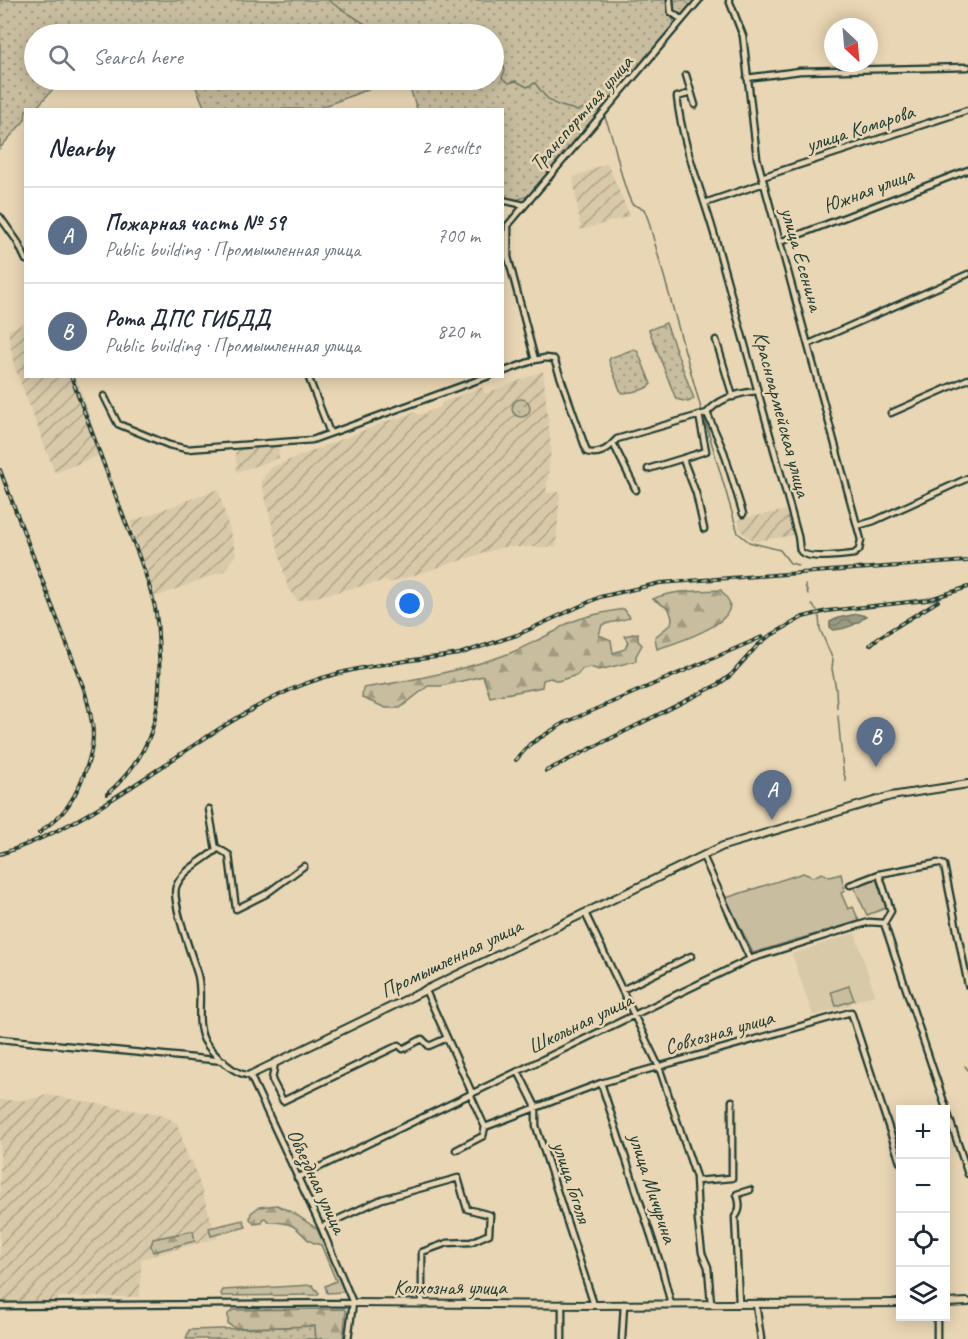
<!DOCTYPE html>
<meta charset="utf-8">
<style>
body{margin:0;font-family:Caveat,sans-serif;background:#f6f6f7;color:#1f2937}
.controls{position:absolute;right:18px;bottom:18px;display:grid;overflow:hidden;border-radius:0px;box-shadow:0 3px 15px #0003}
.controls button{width:54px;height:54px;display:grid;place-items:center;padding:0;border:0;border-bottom:2px solid #e0e1e3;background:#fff;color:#1f2937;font:30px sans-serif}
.compass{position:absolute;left:824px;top:18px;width:54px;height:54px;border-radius:50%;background:#fff;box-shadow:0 3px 15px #0003;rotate:154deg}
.you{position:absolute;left:410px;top:604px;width:21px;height:21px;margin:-15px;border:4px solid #fff;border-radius:50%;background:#1a73e8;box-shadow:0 0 0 9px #1a73e833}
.badge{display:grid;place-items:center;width:39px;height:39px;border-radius:50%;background:#db2777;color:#fff;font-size:20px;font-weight:700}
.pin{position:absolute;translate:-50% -50px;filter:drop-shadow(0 2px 3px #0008)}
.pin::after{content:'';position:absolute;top:32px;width:21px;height:18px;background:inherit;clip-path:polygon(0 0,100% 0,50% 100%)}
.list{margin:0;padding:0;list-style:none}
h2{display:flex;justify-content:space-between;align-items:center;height:78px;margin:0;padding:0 24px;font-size:26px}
h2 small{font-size:20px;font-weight:400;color:#747a83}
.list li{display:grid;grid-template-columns:39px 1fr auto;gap:18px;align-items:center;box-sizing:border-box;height:96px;padding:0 24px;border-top:2px solid #e0e1e3}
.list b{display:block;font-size:22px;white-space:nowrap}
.list p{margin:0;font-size:20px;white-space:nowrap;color:#747a83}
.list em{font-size:20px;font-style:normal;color:#747a83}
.icon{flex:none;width:33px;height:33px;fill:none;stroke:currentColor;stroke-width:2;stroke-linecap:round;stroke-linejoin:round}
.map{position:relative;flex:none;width:968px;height:1339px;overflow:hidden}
.search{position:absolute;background:#fff;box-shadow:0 3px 15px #0003;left:24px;top:24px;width:480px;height:66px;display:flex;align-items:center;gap:15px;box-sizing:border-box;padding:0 21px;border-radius:33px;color:#747a83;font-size:22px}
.panel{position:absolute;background:#fff;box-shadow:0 3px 15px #0003;left:24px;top:108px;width:480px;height:270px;border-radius:0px}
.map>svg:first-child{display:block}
.built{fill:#d8c9a9}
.industrial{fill:url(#industrial-furrows)}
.grass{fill:url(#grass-dots);stroke:#747d6a;stroke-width:1.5}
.forest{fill:url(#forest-firs);stroke:#747d6a;stroke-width:1.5}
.pitch{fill:#c8bd9f;stroke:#747d6a;stroke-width:1.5}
.water{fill:url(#water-waves);stroke:#687563;stroke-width:1.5}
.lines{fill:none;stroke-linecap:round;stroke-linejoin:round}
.stream{stroke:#687563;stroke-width:1.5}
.street-casing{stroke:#1f3d34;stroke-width:9}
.secondary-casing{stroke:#1f3d34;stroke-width:10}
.street{stroke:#e9d6b4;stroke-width:4.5}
.secondary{stroke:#e9d6b4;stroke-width:6}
.rail-casing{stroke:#1f3d34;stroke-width:4}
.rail{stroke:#e9d6b4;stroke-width:1.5;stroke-dasharray:4.5;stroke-linecap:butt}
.labels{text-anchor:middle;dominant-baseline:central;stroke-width:5;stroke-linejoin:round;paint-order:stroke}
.street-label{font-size:21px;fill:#1f3d34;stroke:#e9d6b4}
</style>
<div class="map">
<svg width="968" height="1339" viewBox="0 0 968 1339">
<defs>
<pattern id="industrial-furrows" width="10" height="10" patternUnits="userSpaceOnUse" patternTransform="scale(1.5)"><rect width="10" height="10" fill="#d8c9a9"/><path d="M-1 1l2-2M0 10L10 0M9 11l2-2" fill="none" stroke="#afa48a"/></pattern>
<pattern id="grass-dots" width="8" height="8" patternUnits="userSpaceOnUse" patternTransform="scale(1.5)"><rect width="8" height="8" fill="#c8bd9f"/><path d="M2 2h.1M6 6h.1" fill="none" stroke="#a29b82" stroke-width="1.8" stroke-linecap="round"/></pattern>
<pattern id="forest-firs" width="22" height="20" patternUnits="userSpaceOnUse" patternTransform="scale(1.5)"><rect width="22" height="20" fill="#c8bd9f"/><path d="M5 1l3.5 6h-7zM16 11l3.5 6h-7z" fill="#a29b82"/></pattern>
<pattern id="water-waves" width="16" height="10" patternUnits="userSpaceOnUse" patternTransform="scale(1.5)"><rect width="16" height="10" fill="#999a82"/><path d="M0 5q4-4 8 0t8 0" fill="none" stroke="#7c7f6b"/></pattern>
</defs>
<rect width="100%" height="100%" fill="#e9d6b4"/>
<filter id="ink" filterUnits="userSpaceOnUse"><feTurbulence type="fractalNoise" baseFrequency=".0167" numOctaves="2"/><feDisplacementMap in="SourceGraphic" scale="12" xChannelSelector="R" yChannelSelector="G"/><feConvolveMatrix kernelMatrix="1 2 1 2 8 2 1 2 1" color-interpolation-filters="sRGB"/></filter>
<g filter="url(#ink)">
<path class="built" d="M855,933l20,62 -24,7v3l-38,11 -21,-62z"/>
<path class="industrial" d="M607,163l23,53 -49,14 -8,-52z
M25,323l1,53 50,1 26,77 -47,19 -41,-108 -6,-35z
M543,371l8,78 -5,44 14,-1 -4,55h-53l-114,36 -2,-3 -89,21 -10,-12 -27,-108 11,-14 123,-49 3,1 15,-7 6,3 22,-8v-4l41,-16 3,7z
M278,446l1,12 -42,14 -2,-23z
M218,489l18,65 -12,17 -69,26 -25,-75z
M789,510l7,25 -41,6 -11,-7 -5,-7v-8z
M48,1095l116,21 13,7 12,38 3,-1 25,78 -76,21 -1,38h-81l-1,4 -58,1v-202h24z"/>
<path class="grass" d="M0,0h668l-1,8 8,16 -147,172 -12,4 -13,-2 -1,-88 -85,-1 -10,-29h87v-46h-460v46h38l-18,8 -19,21 -9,1 -1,10 -25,28z
M673,0h24l-12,14 -5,2 -7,-4z
M193,80h199l-75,29h-112z
M666,323l28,76 -6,3 -12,-3 -27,-69z
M634,349l4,3 13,32c-6,7 -19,8 -28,9l-3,-3 -11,-29 1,-3z
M512 408a9 9 0 1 1 18 0a9 9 0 1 1-18 0Z
M315,1326l1,13h-130l3,-9z"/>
<path class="forest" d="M721,590c2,4 7,8 8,12 8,22 -56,42 -72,47l-2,-12 16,-13 1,-6 -3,-9 -16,-10c20,-9 46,-8 68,-9z
M624,609l6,8c-6,4 -20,5 -28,8l-3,10 12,5 2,13 12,-4 3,-7 -4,-6 14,-3v8l4,4 -6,11v5l-37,9 -9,-3 -8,2 -5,6 -19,6 -8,-3 -7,2 -1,7 -52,10 -7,-21 -42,10h-13l-28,22h-14l-24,-10 1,-10c47,-7 97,-17 142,-33 17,-6 34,-16 51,-24 13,-13 49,-19 68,-22z
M277,1205l18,9 22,15 28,60 -1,3 -17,1 -2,-7 11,-5 -15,-36c-18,-4 -15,-11 -28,-19 -8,-4 -16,-4 -24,-4l-4,-4 -3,1v4l-8,1 -4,-5 1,-6 8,-6z
M243,1220l3,7 -35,9 -2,-8z
M193,1231l2,10 -42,11 -2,-6 2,-7z
M312,1285l7,8 -2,2 -95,1 -1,-2 2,-4z
M344,1309l2,2 -3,28h-27l-1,-13 -80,2 -7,-4v-10l5,-4z"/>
<path class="pitch" d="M803,873l10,4 9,-4 8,4 11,-3 4,17 -4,2 7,16 5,-2 6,14 -106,32 -27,-55z
M876,879l10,29 -19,7 -13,-28z
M849,986l5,14 -18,6 -5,-14z"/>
<path class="water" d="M857,614l9,2c-8,8 -20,13 -32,14l-4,-3v-5l8,-4z"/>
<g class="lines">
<path class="stream" d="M328,0c15,11 32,20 48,31l4,-5h11l15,8
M494,54l10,5 -2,4 3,7 -3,8 7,5 7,-2 11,6 8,-4c6,8 13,19 23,22 7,3 12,2 19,6l15,-6 5,6
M605,118c13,27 13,59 27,86l12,5 4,10 54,193
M704,417l34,116 11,9 31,8 10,13 8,2
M805,585l3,9
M812,605l5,5
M819,616l1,13 13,31 -1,9 4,20 1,19
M838,716l5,54 3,11
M965,1066l3,4"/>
<defs>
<path id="street" d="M670,0l1,12 11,8
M686,75l9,30
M747,78l53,-7 168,-4
M691,93l-14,4c5,48 25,94 38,140 28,99 55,199 83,299 1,4 1,11 2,14 5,11 44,5 54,4l5,-4 2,-10 -104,-382 -14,-122 -14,-36
M762,177l206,-67
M502,200l22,5
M705,203l59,-20
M0,217l17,24 9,19
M780,242l188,-72
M716,340l17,57
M809,344l159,-70
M535,360l10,-2 9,1 33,93c11,3 19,-1 26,-9
M502,372l33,-12 -27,-103v-32l191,-225
M308,376l22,57
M104,396l14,28 51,21 18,4 125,-9 177,-64
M707,413l17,39 19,62
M891,413l77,-34
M699,415l7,36 -22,7v4l12,31 8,36
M648,469l36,-11
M636,490l-23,-47 4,-4 90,-26c12,-15 31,-20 50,-22
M857,526l17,-5 94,-43
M209,809l7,41c-12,10 -35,21 -40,37 -5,15 17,71 22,89 5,21 -3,45 6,64 7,13 33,37 46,35l71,152 32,76
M216,847l13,8 7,54 30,-15 38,-28
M703,856l47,103
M879,874l12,37 -7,12 84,251
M850,885l29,-11 59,-11 6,2 24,120
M585,913l74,154 37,110 2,44 4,32 6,14 3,37
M425,989l47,104
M622,990l69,-34
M0,1039l224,22
M275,1062l-3,18 11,21 116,-56 4,4 19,-10 7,7 18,-8
M518,1071l18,36v19l58,179
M601,1083l61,186 9,35
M470,1094l15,33
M456,1150l27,-14 2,-9 116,-44 250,-71 49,150
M297,1178l453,-219 119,-37 15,1
M696,1181l36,-3v-77
M321,1227l61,-28 76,-21 9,31 23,6 -1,19 -18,8 -24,1 -25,9v52
M739,1303l-4,-86c6,-7 5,-14 2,-23l13,-4
M756,1304l5,35
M0,1306l353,-3
M348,1339l5,-36
M562,1339v-35
M622,1339l2,-35
M937,1339v-23"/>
<path id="secondary" d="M250,1075l473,-229 168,-50 77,-12
M353,1303l241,2 306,-2
M946,1303l22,-1"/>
</defs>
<use href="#street" class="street-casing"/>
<use href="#secondary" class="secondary-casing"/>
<use href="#street" class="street"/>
<use href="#secondary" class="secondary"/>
<defs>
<path id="rail" d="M71,376c16,43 32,86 48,129 11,30 25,60 33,91 6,19 6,39 7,59 3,58 -6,99 -52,139
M0,470l84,219c4,15 9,30 9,46 0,22 -15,60 -30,77 -7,8 -16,14 -24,21
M870,645l8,-7 60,-37
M516,760l14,-16 34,-21 198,-86
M546,771l171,-86 14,-10 26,-29 11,-9 35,-20 24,-6 100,-11 41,-13
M0,854c107,-34 189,-118 290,-164 53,-24 112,-28 169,-36l58,-19 83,-38 60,-14 308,-22"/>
</defs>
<use href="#rail" class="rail-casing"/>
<use href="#rail" class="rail"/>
</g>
</g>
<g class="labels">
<g class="street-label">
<text transform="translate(581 113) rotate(-49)">Транспортная улица</text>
<text transform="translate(860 128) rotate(-18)">улица Комарова</text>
<text transform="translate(868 190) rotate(-21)">Южная улица</text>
<text transform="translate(802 259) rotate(74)">улица Есенина</text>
<text transform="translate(782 414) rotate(75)">Красноармейская улица</text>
<text transform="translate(451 958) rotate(-26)">Промышленная улица</text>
<text transform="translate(580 1023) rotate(-26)">Школьная улица</text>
<text transform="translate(719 1032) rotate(-16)">Совхозная улица</text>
<text transform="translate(317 1181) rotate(65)">Объездная улица</text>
<text transform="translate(572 1182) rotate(72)">улица Гоголя</text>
<text transform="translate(653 1188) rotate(72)">улица Мичурина</text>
<text x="450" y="1287">Колхозная улица</text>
</g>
</g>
</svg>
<div class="controls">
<button>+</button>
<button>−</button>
<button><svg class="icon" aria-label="locate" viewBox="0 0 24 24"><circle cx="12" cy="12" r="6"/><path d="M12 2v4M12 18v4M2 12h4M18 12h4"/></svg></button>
<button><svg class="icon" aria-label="layers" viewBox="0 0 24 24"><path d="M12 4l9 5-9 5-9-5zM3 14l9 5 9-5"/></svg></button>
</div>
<svg class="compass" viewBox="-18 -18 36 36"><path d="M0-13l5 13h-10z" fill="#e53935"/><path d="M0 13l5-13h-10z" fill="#747a83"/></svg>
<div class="you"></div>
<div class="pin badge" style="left:772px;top:820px;background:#5c6f8a">A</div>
<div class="pin badge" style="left:876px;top:767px;background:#5c6f8a">B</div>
<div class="search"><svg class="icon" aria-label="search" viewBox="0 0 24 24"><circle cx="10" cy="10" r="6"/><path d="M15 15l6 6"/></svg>Search here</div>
<section class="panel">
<h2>Nearby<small>2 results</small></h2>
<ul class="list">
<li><span class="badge" style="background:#5c6f8a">A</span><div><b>Пожарная часть № 59</b><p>Public building · Промышленная улица</p></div><em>700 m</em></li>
<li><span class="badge" style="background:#5c6f8a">B</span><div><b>Рота ДПС ГИБДД</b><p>Public building · Промышленная улица</p></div><em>820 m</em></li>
</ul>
</section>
</div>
